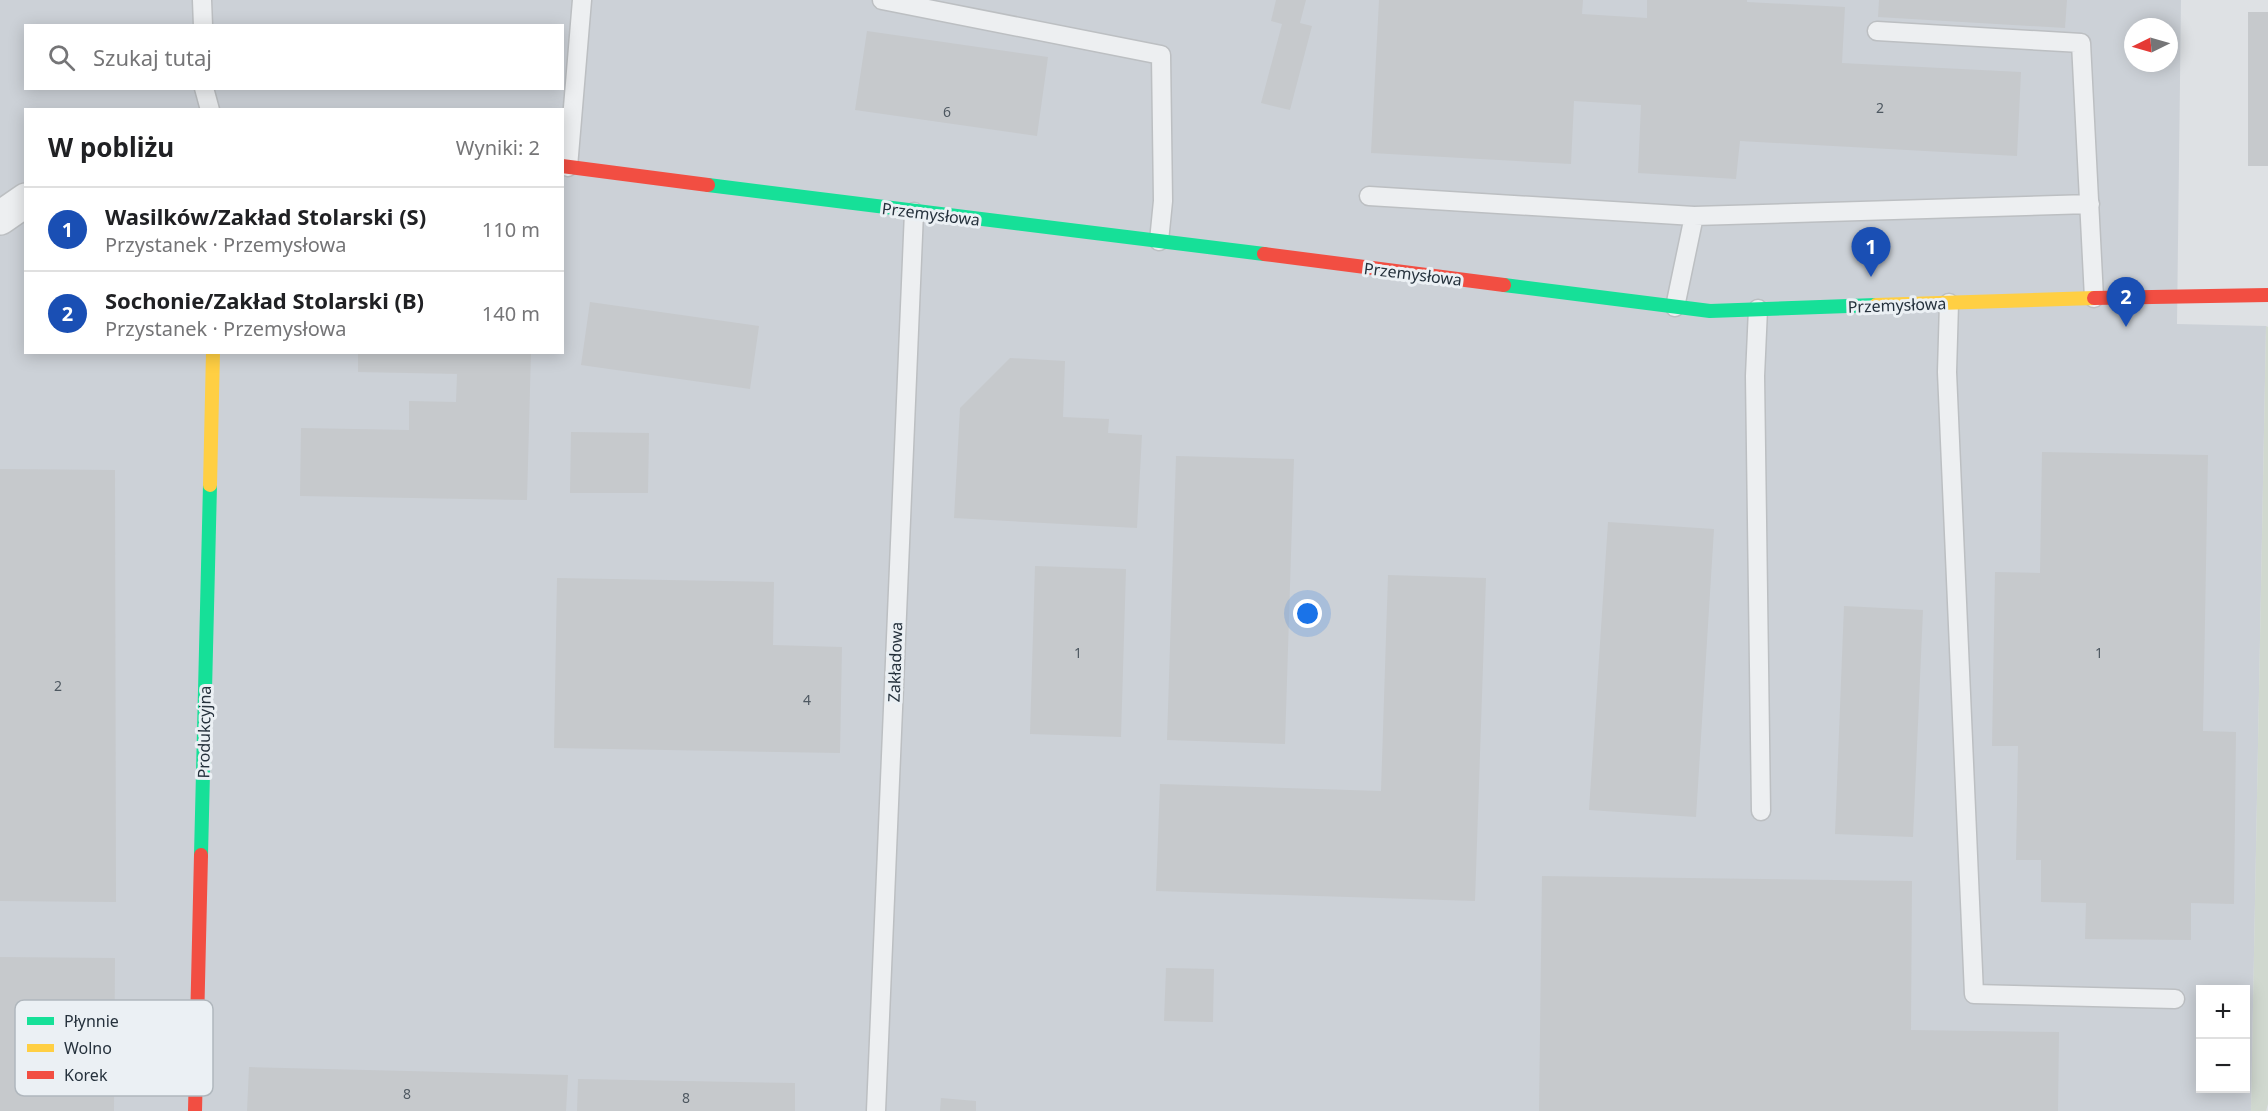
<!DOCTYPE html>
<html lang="pl">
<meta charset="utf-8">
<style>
body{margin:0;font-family:"Noto Sans",sans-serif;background:#f6f6f6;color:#202124}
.controls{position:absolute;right:18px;bottom:18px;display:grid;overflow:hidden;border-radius:0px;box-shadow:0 3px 15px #0003}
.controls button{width:54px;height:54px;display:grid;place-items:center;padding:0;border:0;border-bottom:2px solid #e0e0e0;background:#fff;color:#202124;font:30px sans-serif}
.compass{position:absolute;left:2124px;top:18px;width:54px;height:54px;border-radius:50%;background:#fff;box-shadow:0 3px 15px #0003;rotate:265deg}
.you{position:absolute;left:1308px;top:614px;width:21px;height:21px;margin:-15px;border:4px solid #fff;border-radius:50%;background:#1a73e8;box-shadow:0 0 0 9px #1a73e833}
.badge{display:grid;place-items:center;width:39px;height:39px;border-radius:50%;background:#d93025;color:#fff;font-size:20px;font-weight:700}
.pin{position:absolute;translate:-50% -50px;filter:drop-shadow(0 2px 3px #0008)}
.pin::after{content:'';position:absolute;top:32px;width:21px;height:18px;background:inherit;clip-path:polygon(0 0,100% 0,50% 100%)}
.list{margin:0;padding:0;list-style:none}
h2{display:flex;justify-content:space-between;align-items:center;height:78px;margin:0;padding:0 24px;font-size:26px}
h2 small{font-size:20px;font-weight:400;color:#757577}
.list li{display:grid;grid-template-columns:39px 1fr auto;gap:18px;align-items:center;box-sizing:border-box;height:84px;padding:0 24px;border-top:2px solid #e0e0e0}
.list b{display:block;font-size:22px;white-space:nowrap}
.list p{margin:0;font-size:20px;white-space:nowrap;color:#757577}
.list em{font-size:20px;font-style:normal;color:#757577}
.icon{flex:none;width:33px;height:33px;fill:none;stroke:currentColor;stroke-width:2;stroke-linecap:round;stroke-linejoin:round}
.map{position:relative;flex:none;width:2268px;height:1111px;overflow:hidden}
.search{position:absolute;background:#fff;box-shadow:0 3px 15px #0003;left:24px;top:24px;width:540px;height:66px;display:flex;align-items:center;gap:15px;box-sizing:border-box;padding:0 21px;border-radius:0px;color:#757577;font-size:22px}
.panel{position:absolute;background:#fff;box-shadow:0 3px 15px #0003;left:24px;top:108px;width:540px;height:246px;border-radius:0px}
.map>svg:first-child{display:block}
.built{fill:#ccd1d7;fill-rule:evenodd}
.green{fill:#d0d8cf}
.building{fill:#c6c9cc}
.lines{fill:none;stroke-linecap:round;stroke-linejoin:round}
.lane-casing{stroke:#bcbfc2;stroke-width:21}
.street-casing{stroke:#bcbfc2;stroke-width:36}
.lane{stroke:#edeff1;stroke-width:18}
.street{stroke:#edeff1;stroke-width:33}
.fast{stroke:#16e098;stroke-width:14}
.slow{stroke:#ffcf43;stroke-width:14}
.jam{stroke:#f24e42;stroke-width:14}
.labels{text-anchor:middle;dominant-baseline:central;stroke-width:6;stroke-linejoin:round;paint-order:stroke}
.number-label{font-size:14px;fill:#4e5861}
.street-label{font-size:16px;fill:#25313c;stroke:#ebf0f4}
.key{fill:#ebf0f4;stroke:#b0b7bd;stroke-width:1.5}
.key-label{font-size:16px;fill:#25313c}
</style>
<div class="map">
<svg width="2268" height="1111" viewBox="0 0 2268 1111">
<rect width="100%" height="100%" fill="#dee1e4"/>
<path class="built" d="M0,0h2181l-4,324 89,2 -15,785h-2251zM26,26h536v62h-536zM2133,27h36v36h-36zM26,110h536v242h-536zM2200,990h46v98h-46z"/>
<path class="green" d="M2266,326l2,1v777l-2,7h-15z"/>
<path class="building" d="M1276,0h30l-6,23 12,3 -22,84 -29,-7 21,-79 -11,-3z
M1379,0h204l-1,14 65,4v-18h100v2l98,5 -3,56 179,9 -4,84 -277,-15 -4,38 -98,-6 3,-68 -67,-4 -3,63 -200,-11z
M1879,0h188l-2,28 -187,-11z
M2248,12h20v154h-20z
M867,31l181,26 -11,79 -182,-26z
M590,302l169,24 -9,63 -169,-24z
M358,352h173l-4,148 -227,-4 1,-68 108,2v-29l47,1 1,-28 -99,-2z
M1010,358l55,3 -2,56 46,2 -1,14 34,2 -5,93 -183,-10 6,-110z
M571,432l78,1 -1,60h-78z
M2042,452l166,3 -5,276 33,1 -2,172 -43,-1v37l-106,-1 1,-36 -45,-1v-42h-25l2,-114h-26l3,-174 45,1z
M1176,456l118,3 -9,285 -118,-4z
M0,469l115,1 1,432 -116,-1z
M1608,522l106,7 -18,288 -107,-7z
M1035,566l91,3 -5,168 -91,-3z
M1388,575l98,3 -11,323 -319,-10 4,-107 221,7z
M557,578l217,4 -1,63 69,2 -2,106 -286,-5z
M1844,606l79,4 -10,227 -78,-3z
M1542,876l370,5 -1,149 148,2 -1,79h-519z
M0,957l115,1 -1,153h-114z
M1166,968l48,1 -1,53 -49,-1z
M249,1067l319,8 -2,36h-319z
M578,1079l217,4v28h-218z
M941,1098l35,3v10h-36z"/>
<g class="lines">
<defs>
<path id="lane" d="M202,0l1,26
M882,0l279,55 2,146 -4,40
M1877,31l204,12 13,255
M204,88l6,22
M568,167l14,-167
M1369,196l325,20 396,-12
M1949,303l-2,69 27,622 201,5
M1675,307l19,-91
M1758,309l-3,67 6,435
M876,1111l38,-899"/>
<path id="street" d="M0,218l26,-18"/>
</defs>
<use href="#lane" class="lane-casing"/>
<use href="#street" class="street-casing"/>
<use href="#lane" class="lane"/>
<use href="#street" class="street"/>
<path class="fast" d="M708,185l556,69
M1504,285l206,26 166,-6
M201,855l9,-370"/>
<path class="slow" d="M1876,305l218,-7
M210,485l3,-133"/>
<path class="jam" d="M562,166l146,19
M1264,254l240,31
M2094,298l174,-3
M195,1111l6,-256"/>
</g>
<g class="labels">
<g class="number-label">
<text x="1880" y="107">2</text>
<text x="947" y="111">6</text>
<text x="1078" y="652">1</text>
<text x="2099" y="652">1</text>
<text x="58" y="685">2</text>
<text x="807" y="699">4</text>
<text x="407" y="1093">8</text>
<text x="686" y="1097">8</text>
</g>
<g class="street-label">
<text transform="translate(931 214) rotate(7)">Przemysłowa</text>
<text transform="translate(1413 274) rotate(7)">Przemysłowa</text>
<text transform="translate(1897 305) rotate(-2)">Przemysłowa</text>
<text transform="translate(895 662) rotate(-88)">Zakładowa</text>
<text transform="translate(204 732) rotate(-89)">Produkcyjna</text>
</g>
</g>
<rect x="15" y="1000" width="198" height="96" rx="9" class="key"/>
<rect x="27" y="1017" width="27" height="8" fill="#16e098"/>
<rect x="27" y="1044" width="27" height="8" fill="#ffcf43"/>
<rect x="27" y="1071" width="27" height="8" fill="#f24e42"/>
<g class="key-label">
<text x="64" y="1027">Płynnie</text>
<text x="64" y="1054">Wolno</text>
<text x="64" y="1081">Korek</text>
</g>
</svg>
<div class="controls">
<button>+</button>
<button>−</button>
</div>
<svg class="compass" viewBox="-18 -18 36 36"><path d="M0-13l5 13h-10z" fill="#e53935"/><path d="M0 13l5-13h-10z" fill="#757577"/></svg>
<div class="you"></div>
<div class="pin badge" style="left:1871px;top:277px;background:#1a4fb4">1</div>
<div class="pin badge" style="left:2126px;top:327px;background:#1a4fb4">2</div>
<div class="search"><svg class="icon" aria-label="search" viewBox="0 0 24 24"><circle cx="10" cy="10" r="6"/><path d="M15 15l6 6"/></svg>Szukaj tutaj</div>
<section class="panel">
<h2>W pobliżu<small>Wyniki: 2</small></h2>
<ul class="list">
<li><span class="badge" style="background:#1a4fb4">1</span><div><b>Wasilków/Zakład Stolarski (S)</b><p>Przystanek · Przemysłowa</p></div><em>110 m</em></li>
<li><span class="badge" style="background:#1a4fb4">2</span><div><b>Sochonie/Zakład Stolarski (B)</b><p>Przystanek · Przemysłowa</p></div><em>140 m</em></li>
</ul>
</section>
</div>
